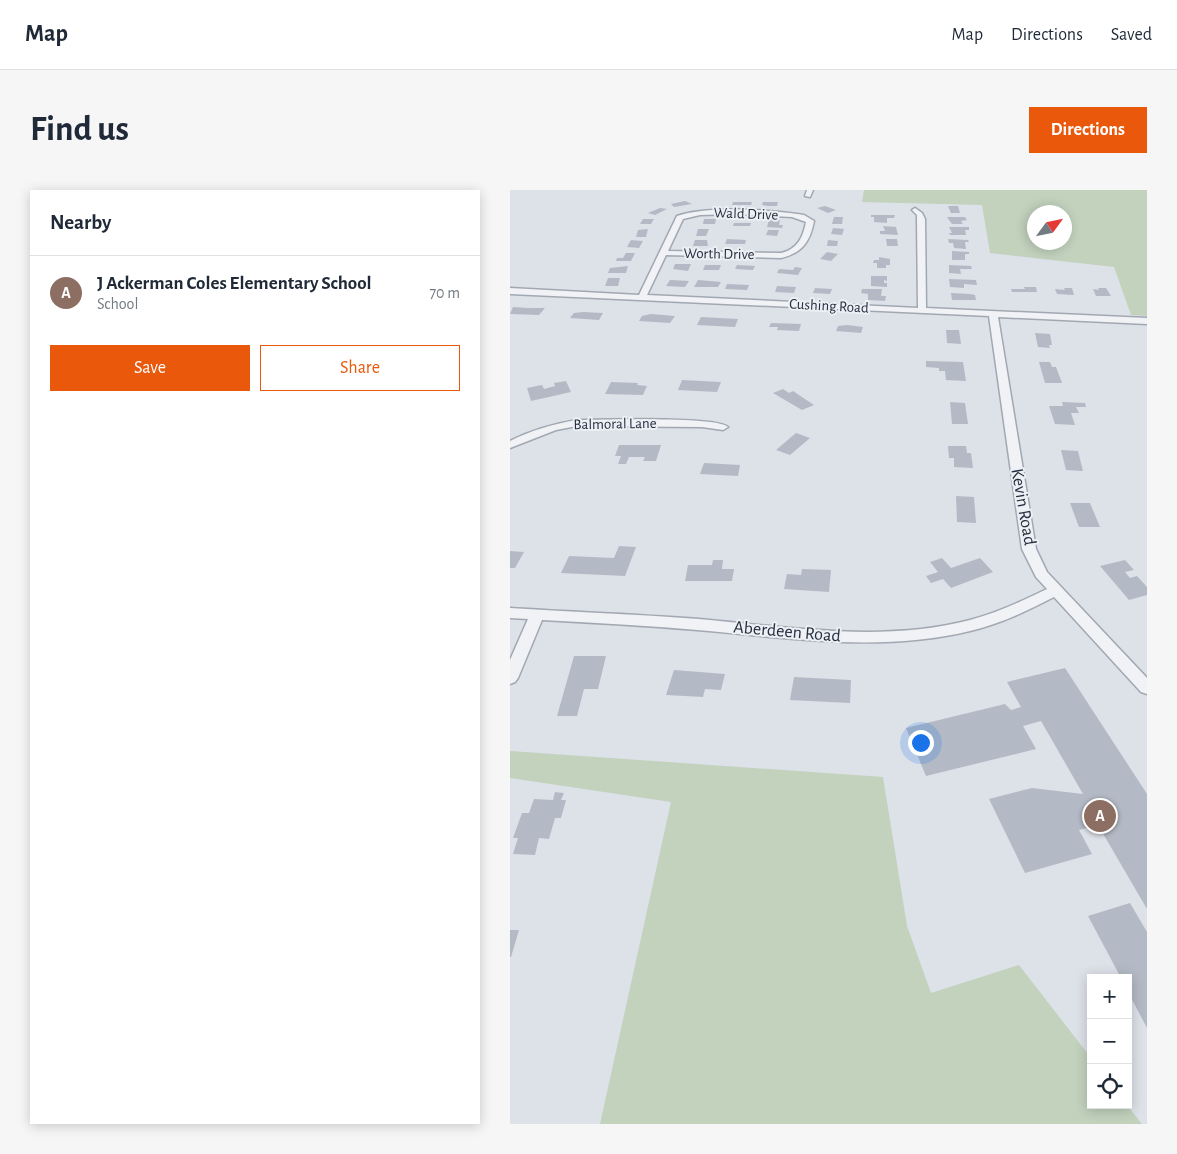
<!DOCTYPE html>
<meta charset="utf-8">
<style>
body{margin:0;font-family:"Alegreya Sans",sans-serif;background:#f6f6f7;color:#1f2937}
.controls{position:absolute;right:15px;bottom:15px;display:grid;overflow:hidden;border-radius:0px;box-shadow:0 2px 12px #0003}
.controls button{width:45px;height:45px;display:grid;place-items:center;padding:0;border:0;border-bottom:1px solid #e0e1e3;background:#fff;color:#1f2937;font:25px sans-serif}
.compass{position:absolute;left:517px;top:15px;width:45px;height:45px;border-radius:50%;background:#fff;box-shadow:0 2px 12px #0003;rotate:57deg}
.you{position:absolute;left:410px;top:552px;width:18px;height:18px;margin:-12px;border:4px solid #fff;border-radius:50%;background:#1a73e8;box-shadow:0 0 0 8px #1a73e833}
.badge{display:grid;place-items:center;width:32px;height:32px;border-radius:50%;background:#ea580c;color:#fff;font-size:16px;font-weight:700}
.pin{position:absolute;translate:-50% -50%;border:2px solid #fff;box-shadow:0 1px 5px #0006}
.list{margin:0;padding:0;list-style:none}
h2{display:flex;justify-content:space-between;align-items:center;height:65px;margin:0;padding:0 20px;font-size:21px}
h2 small{font-size:16px;font-weight:400;color:#747a83}
.list li{display:grid;grid-template-columns:32px 1fr auto;gap:15px;align-items:center;box-sizing:border-box;height:75px;padding:0 20px;border-top:1px solid #e0e1e3}
.list b{display:block;font-size:19px;white-space:nowrap}
.list p{margin:0;font-size:16px;white-space:nowrap;color:#747a83}
.list em{font-size:16px;font-style:normal;color:#747a83}
.actions{display:flex;gap:10px;padding:15px 20px}
.actions a{flex:1;padding:11px 0;border:1px solid #ea580c;border-radius:0px;text-align:center;font-size:18px;color:#ea580c}
.actions .main{background:#ea580c;color:#fff}
.icon{flex:none;width:28px;height:28px;fill:none;stroke:currentColor;stroke-width:2;stroke-linecap:round;stroke-linejoin:round}
.map{position:relative;flex:none;width:637px;height:934px;overflow:hidden;border-radius:0px}
header{display:flex;align-items:center;gap:30px;box-sizing:border-box;height:70px;padding:0 25px;background:#fff;border-bottom:1px solid #e0e1e3}
header strong{font-size:24px}
nav{display:flex;gap:28px;margin-inline-start:auto;font-size:18px}
.intro{display:flex;align-items:center;justify-content:space-between;box-sizing:border-box;height:120px;padding:0 30px}
h1{margin:0;font-size:35px}
.button{padding:12px 22px;border-radius:0px;background:#ea580c;color:#fff;font-size:18px;font-weight:700}
main{display:flex;gap:30px;padding:0 30px}
aside{flex:1;background:#fff;border-radius:0px;box-shadow:0 2px 12px #0003}
.map>svg:first-child{display:block}
.green{fill:#c2d2bd;fill-rule:evenodd}
.building{fill:#b4bac5}
.lines{fill:none;stroke-linecap:round;stroke-linejoin:round}
.street-casing{stroke:#a2a8b2;stroke-width:3}
.street{fill:#f0f2f6;fill-rule:evenodd}
.labels{text-anchor:middle;dominant-baseline:central;stroke-width:4;stroke-linejoin:round;paint-order:stroke}
.far-street-label{font-size:15px;fill:#252e3f;stroke:#ecf0f5}
.street-label{font-size:18px;fill:#252e3f;stroke:#ecf0f5}
</style>
<header>
<strong>Map</strong>
<nav><a>Map</a><a>Directions</a><a>Saved</a></nav>
</header>
<div class="intro"><h1>Find us</h1><a class="button">Directions</a></div>
<main>
<aside>
<h2>Nearby<small></small></h2>
<ul class="list">
<li><span class="badge" style="background:#8d6e63">A</span><div><b>J Ackerman Coles Elementary School</b><p>School</p></div><em>70 m</em></li>
</ul>
<div class="actions"><a class="main">Save</a><a>Share</a></div>
</aside>
<div class="map">
<svg width="637" height="934" viewBox="0 0 637 934">
<rect width="100%" height="100%" fill="#dde1e8"/>
<path class="green" d="M354,0h283v126l-16,-1 -17,-48 -124,-14 -8,-48 -120,-3zM524,22h30v30h-30z
M0,561l373,26 24,149 24,67 88,-28 72,93v47h36l15,19h-542l71,-322 -161,-24z"/>
<path class="building" d="M175,11l7,3 -18,3 -3,-3z
M223,12h19l-1,3h-19z
M253,12h15l-1,4h-9l-6,-1z
M315,16l11,4 -8,3 -11,-5z
M438,16h10l2,7h-9z
M150,18l7,1 -12,6 -7,-2z
M361,25h24l-1,3h-7v5l-13,-1v-5h-3z
M324,27h9l-1,7h-10z
M437,27h18l2,3 -6,1 2,3h-11z
M133,29h11l-3,5h-11z
M194,29h12l-1,5h-12z
M259,30h11l-1,5h4l-1,3 -15,-1z
M224,33h17l-1,3h-17z
M373,36l13,1 2,8 -18,-1v-3h5z
M439,37h20v3h-4l1,5h-16l-1,-2h3z
M323,38l11,1 -2,6 -11,-1z
M138,39l-2,8h-10l2,-7z
M188,39h11l-3,7h-10z
M258,40h11l-2,6 -11,-1z
M217,49l19,1 -1,4h-20z
M376,49h11l1,7h-11z
M438,49l20,1 1,2h-4l1,7 -12,-1 -1,-5h-4z
M121,50l12,1 -4,7 -12,-1z
M185,50h12l1,6h-15z
M318,50l10,1 -1,5h-10z
M442,61l17,1v2h-4v6h-13z
M317,62l11,2 -7,7 -11,-2z
M116,63h9l-4,8h-15l1,-3h6z
M369,67l11,2v6h-4v3h-9v-5h-4l1,-3h5z
M165,74h16l-3,7 -15,-2z
M195,75h16l-2,5h-16z
M227,75l18,1 -2,4 -18,-1z
M439,75l22,1 1,3h-12l1,5 -12,-1z
M118,76l-2,7h-18l2,-5z
M285,77l7,1 -4,7 -21,-2 2,-4 14,1z
M361,86h16v5l-3,-1v3h3v4l-16,-1z
M98,88h12l-2,8h-13z
M439,89l27,1 1,5 -13,-1v4l-14,-1z
M160,90l19,1 -4,6 -19,-1z
M188,90l23,2 -3,5h-24z
M217,94l22,1 -2,5 -22,-1z
M267,96l19,1 -2,6 -19,-1z
M514,97h12l1,5h-25l-1,-3h14z
M305,98l17,1 -2,5 -17,-1z
M554,98h8l2,7 -17,-1 -2,-5 10,1z
M588,98h8l5,8h-15l-3,-7 6,1z
M352,99h20l-1,7h5l-1,5 -17,-1v-6l-7,-1z
M441,103l19,1 5,1 1,5h-24z
M3,117l15,1h17l-6,7 -29,-1z
M64,123l9,-1 20,1 -4,7 -29,-2z
M141,124l24,2 -5,7 -31,-2 3,-5z
M191,127l37,2 -3,8 -38,-2z
M261,133l30,1 -2,7 -22,-1 1,-3h-9z
M337,135l16,2 -2,6 -25,-2 2,-5z
M436,140h13l2,14 -14,-1z
M525,143l15,1 2,11h-3l1,3 -12,-1z
M416,171l37,1 3,19 -20,-1 -1,-9h-6v-3l-13,-1z
M529,172h11l2,5h4l6,16h-17z
M172,190l39,2 -4,10 -39,-2z
M56,191l5,11 -40,9 -4,-13 15,-3 2,4 11,-3 -1,-3z
M101,192l27,1 -1,2 10,1 -4,9 -38,-1z
M273,199l6,4 4,-2 21,14 -12,5 -29,-17z
M440,212l15,1 3,21h-16z
M552,212l23,1 1,4h-10l3,6h-8l4,12 -20,-1 -6,-18h14z
M286,243l14,5 -20,17 -14,-5z
M109,255h42l-5,16h-13l2,-4h-16l-3,7h-8l3,-8h-6z
M438,256h18l1,7h4l2,15 -19,-1v-9h-5z
M551,260l17,1 5,20 -17,-1z
M194,273l36,2 -2,11 -38,-2z
M446,306l18,1 2,26 -19,-1z
M560,313h20l10,24h-21z
M109,356l17,1 -11,29 -64,-3 8,-17 45,2z
M0,361l14,1 -9,16h-5z
M432,368l9,10 29,-10 13,14 -42,16 -8,-9 -12,4 -5,-7 12,-4 -8,-10z
M203,370h10l-1,9h12l-2,12h-47l3,-16h24z
M615,370l9,10 -9,2 5,6 7,-2 10,11v8l-18,5 -29,-34z
M292,379l29,1 -2,22 -45,-3 3,-15 14,1z
M64,466h32l-8,33h-14l-7,27h-20z
M555,478l82,126v115l-49,-84 -19,5 13,24 -67,19 -36,-74 43,-11 51,6 -42,-73 -18,5 13,23 -110,27 -20,-48 99,-24 6,6 10,-3 -14,-25z
M164,480l51,4 -4,16 -16,-1 -2,8 -37,-2z
M284,487l57,3 -1,23 -60,-3z
M45,602l9,1 -3,7h5l-5,18h-6l-6,21 -10,-1 -4,17 -22,-1 5,-16h-5l9,-25h7l5,-14 19,1z
M620,713l17,29v96l-19,-36v-14h-7l-33,-62z
M0,740h9l-8,27h-1z"/>
<g class="lines">
<defs>
<path id="street" d="M297,0h6l-3,7 -5,-1z
M405,18l7,5 3,6 1,89 221,10v6l-149,-7 38,232 11,23 100,106v16l-6,-2 -87,-95c-27,14 -54,27 -84,34 -86,21 -175,8 -261,0 -56,-5 -111,-8 -167,-11l-24,58 -3,4 -5,2v-24l18,-41 -18,-1v-10c63,4 126,6 189,11 88,8 183,24 271,1 27,-7 52,-19 77,-31l-11,-12 -14,-28 -33,-233 -479,-22v-6l129,7 38,-79c30,-11 95,-6 127,-1l10,6c-4,21 -12,32 -33,37l-115,-3 -19,40 271,13 -1,-89v-4l-5,-5zM223,24l59,3 14,5c-3,15 -8,27 -25,31l-113,-2 15,-32 17,-4z
M67,230c23,0 140,-4 151,7l-5,3 -21,-3 -125,-1 -21,4 -46,18v-7c22,-11 43,-17 67,-21z"/>
</defs>
<use href="#street" class="street-casing"/>
<use href="#street" class="street"/>
</g>
<g class="labels">
<g class="far-street-label">
<text transform="translate(236 24) rotate(2)">Wald Drive</text>
<text transform="translate(209 64) rotate(1)">Worth Drive</text>
<text transform="translate(319 116) rotate(3)">Cushing Road</text>
<text transform="translate(105 234) rotate(-1)">Balmoral Lane</text>
</g>
<g class="street-label">
<text transform="translate(513 317) rotate(80)">Kevin Road</text>
<text transform="translate(277 442) rotate(5)">Aberdeen Road</text>
</g>
</g>
</svg>
<div class="controls">
<button>+</button>
<button>−</button>
<button><svg class="icon" aria-label="locate" viewBox="0 0 24 24"><circle cx="12" cy="12" r="6"/><path d="M12 2v4M12 18v4M2 12h4M18 12h4"/></svg></button>
</div>
<svg class="compass" viewBox="-18 -18 36 36"><path d="M0-13l5 13h-10z" fill="#e53935"/><path d="M0 13l5-13h-10z" fill="#747a83"/></svg>
<div class="you"></div>
<div class="pin badge" style="left:590px;top:626px;background:#8d6e63">A</div>
</div>
</main>
